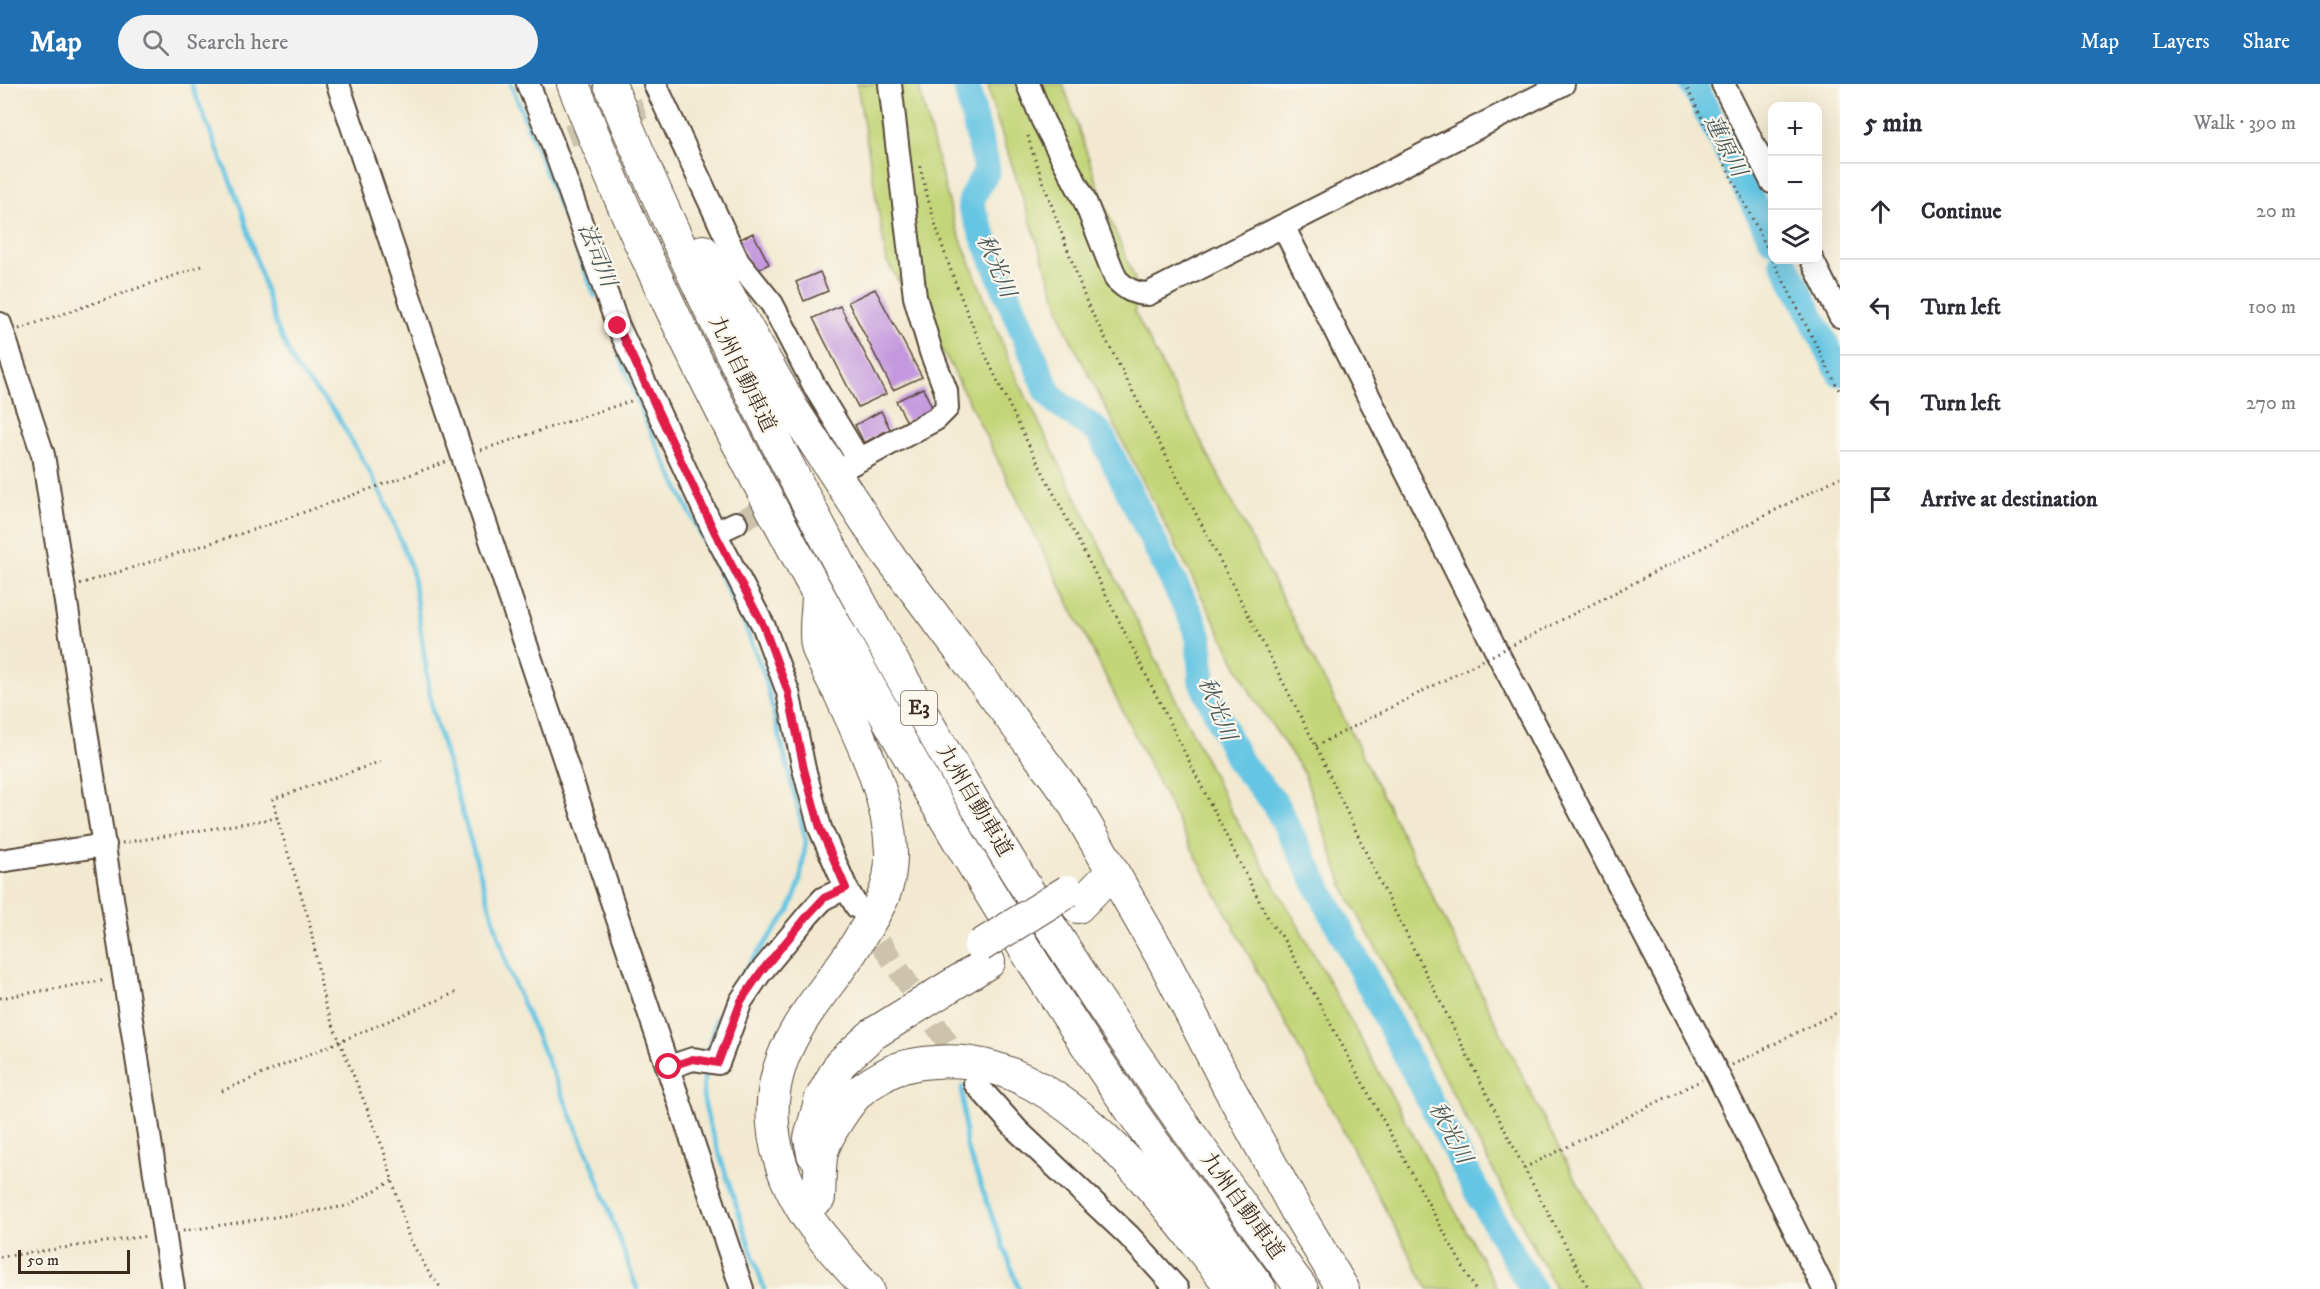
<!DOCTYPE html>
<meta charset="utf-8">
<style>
body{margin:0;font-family:"IM FELL DW Pica","Noto Serif JP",serif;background:#f2f2f3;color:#2b2b33}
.controls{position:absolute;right:18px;top:18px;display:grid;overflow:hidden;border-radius:12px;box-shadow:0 6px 24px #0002}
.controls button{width:54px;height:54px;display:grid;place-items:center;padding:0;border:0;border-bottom:2px solid #e1e1e2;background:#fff;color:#2b2b33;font:30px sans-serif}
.scale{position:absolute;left:18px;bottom:15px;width:112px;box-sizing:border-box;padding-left:6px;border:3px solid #3b2a1e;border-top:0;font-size:16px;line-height:21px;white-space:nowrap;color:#3b2a1e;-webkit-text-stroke:4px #fbf7ec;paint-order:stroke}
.stop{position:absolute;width:18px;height:18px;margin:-14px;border:4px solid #e11d48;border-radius:50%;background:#fff}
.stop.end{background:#e11d48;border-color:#fff;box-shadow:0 2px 6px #0008}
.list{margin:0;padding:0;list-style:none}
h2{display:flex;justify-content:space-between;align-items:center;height:78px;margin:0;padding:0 24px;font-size:26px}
h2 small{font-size:20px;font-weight:400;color:#7c7c81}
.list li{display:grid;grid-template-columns:39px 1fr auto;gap:18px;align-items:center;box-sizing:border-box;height:96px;padding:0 24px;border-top:2px solid #e1e1e2}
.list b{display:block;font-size:22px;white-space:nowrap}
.list em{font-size:20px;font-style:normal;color:#7c7c81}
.icon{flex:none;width:33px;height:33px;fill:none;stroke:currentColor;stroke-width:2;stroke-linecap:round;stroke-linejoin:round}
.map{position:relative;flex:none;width:1840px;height:1205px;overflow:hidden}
header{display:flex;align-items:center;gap:36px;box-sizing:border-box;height:84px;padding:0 30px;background:#1f6fb2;color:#fff}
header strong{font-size:28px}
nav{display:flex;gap:33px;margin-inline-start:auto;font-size:21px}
.search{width:420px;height:54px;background:#f2f2f3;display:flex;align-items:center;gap:15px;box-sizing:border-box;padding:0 21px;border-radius:33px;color:#7c7c81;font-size:22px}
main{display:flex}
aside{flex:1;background:#fff}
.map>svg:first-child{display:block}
.green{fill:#c3d578;stroke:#7f804b;stroke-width:1.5}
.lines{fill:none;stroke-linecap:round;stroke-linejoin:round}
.stream{stroke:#65c5e3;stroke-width:4.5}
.river{stroke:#65c5e3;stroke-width:27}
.building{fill:#c498de}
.minor-tunnel{stroke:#cdc3ac;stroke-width:22;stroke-dasharray:22 11;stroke-linecap:butt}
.minor-casing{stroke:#564739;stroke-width:26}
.highway-casing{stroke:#564739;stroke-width:34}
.path{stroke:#564739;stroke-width:3;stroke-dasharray:1.5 4.5;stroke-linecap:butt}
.minor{stroke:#fff;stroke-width:22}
.highway{stroke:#fff;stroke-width:32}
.highway-bridge-casing{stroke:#564739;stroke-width:34;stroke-linecap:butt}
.path-bridge{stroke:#564739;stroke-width:3;stroke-dasharray:1.5 4.5;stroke-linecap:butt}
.highway-bridge{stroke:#fff;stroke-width:32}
.route{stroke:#e11d48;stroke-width:8}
.labels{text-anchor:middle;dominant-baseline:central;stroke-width:4.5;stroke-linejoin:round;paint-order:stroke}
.shield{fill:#fbf7ec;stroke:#75685c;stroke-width:1.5}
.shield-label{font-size:20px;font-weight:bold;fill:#3b2a1e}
.street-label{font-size:21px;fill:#3b2a1e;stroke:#fbf7ec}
.water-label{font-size:22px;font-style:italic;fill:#485859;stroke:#fbf7ec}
</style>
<header>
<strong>Map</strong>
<div class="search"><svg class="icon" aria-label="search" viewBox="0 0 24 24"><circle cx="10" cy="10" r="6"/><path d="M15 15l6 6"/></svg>Search here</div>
<nav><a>Map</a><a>Layers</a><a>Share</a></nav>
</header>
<main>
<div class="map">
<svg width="1840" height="1205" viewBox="0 0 1840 1205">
<rect width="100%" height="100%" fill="#fbf7ec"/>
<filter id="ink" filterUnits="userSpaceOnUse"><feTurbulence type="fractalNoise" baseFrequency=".0167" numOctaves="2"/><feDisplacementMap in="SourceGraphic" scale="12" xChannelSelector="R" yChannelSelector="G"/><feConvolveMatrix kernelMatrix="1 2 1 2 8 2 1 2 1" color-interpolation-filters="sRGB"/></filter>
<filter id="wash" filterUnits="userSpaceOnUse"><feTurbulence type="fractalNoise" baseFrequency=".008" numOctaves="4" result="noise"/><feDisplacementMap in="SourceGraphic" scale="24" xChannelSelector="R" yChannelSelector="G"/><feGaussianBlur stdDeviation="1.35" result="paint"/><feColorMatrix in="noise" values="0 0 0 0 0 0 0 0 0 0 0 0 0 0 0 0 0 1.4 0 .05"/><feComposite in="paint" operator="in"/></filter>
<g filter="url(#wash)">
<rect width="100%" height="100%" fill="#f2e9d0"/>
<path class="green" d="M857,0h61l36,138 58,146 219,443 63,107 204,371h-70l-245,-457 -235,-472 -61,-98z
M988,0h75l45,130 27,65v34l217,421 206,413 78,142h-80l-212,-401 -41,-117 -50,-74 -186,-365 -76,-231z"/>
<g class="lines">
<path class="stream" d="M191,0l50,124 35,117 20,43 39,44 33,57 15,28 29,73 20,139 77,263 85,196 43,121
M511,0l84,212
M618,267l27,69 100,206 19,48 42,167 -6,41 -11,29 -45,60 -28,48 -9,35
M705,984l-2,28 6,27 55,166
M962,1003l4,58 53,144"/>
<path class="river" d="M966,0l21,86c-5,13 -16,22 -16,36l77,186 10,11 42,30 93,188 6,17 3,44 37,79 35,41 199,382 59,105
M1693,0l79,155
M1783,176l57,113"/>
</g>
<g id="blocks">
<path class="building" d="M753,149l16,31 -16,8 -15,-32z
M820,188l8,19 -24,10 -8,-19z
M875,205l47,88 -29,13 -45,-88z
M840,222l46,88 -28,13 -45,-89z
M923,304l10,21 -26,13 -11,-21z
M881,327l9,18 -26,14 -9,-18z"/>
</g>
</g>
<g filter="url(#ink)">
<use href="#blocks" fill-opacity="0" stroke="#564739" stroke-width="1.5"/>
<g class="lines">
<path class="minor-tunnel" d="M568,52l76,-28
M736,439l106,-54
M862,831l105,157"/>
<defs>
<path id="minor" d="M338,0l404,1205
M528,0l24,58 66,184 97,207 49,94 24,65 16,77 16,59 26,60 11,19
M655,0l83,178 34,42 44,85 43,71
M1028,0l15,37 41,78 32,80c10,10 18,15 32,15l415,-210
M1723,0l49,98
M1283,142l214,426 220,421 107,216
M1812,176l28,56
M0,240l43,131 130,834
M842,385l94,-50 11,-11 -1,-17 -15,-39 -16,-55 -25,-213
M715,449l21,-10
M0,777l105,-16
M669,983l24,-8 25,4 23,-62 19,-28 49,-59 15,-16 22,-10
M975,999l43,48 111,105 48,53"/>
<path id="highway" d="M573,0c24,60 49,121 77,180 55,118 115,234 178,348 75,137 154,272 239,403 61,94 127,184 193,274
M610,0c53,132 115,260 181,387 92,180 194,357 305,526 66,100 136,196 206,292
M703,167l89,157 92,141 186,248 94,164 63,123 70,128 46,77
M818,511c0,15 -4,34 -1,50 3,14 16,35 23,49 23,50 49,102 51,158 1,40 -15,59 -34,91 -18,30 -43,56 -60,86 -37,62 -30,124 7,183 17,27 43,53 64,77
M1078,823l34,-35
M813,1070l-3,-16 11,-40 19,-34 33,-30 116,-72
M819,1114c1,-15 0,-32 3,-46 5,-18 25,-48 38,-61 7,-6 16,-11 23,-15 15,-10 35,-13 52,-14 127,-12 227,140 298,227"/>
</defs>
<use href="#minor" class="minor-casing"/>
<use href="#highway" class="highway-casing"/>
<path class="path" d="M1685,0l87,174
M1028,52l4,15 55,152 229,443 60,128 148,294 65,121
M920,82c30,136 102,265 165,388 63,123 123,247 186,370l10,11 31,55 163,299
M1773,176l67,132
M19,245l186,-64
M481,366l153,-50
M80,500l182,-57 184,-65
M277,734l-4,-19 109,-38
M122,759l155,-25 32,102 16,85 58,143 26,90 20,35 13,16
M0,914l106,-18
M1732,981l108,-54
M222,1007l235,-99
M1524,1084l178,-88
M183,1147l164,-25 45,-25
M0,1173l147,-21"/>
<use href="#minor" class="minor"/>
<use href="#highway" class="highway"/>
<defs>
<path id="highway-bridge" d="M980,862l88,-55"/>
</defs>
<use href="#highway-bridge" class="highway-bridge-casing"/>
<path class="path-bridge" d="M1316,662l524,-269"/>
<use href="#highway-bridge" class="highway-bridge"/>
</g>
</g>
<g class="lines" filter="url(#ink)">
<path class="route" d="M618,242l97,207 49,94 24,65 16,77 16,59 26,60 -22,10 -15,16 -49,59 -19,28 -23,62 -25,-4 -24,8"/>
</g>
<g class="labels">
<rect class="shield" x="901" y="607" width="36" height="34" rx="4.5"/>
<g class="shield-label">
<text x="919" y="624">E3</text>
</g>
<g class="street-label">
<text transform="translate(742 290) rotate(64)">九州自動車道</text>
<text transform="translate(974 717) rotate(59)">九州自動車道</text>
<text transform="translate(1242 1122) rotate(54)">九州自動車道</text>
</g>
<g class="water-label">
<text transform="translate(1725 62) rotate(63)">蓮原川</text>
<text transform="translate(597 171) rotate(68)">法司川</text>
<text transform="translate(996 182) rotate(67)">秋光川</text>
<text transform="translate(1217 625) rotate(68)">秋光川</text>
<text transform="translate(1450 1049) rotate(62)">秋光川</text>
</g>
</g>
</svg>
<div class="controls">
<button>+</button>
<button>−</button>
<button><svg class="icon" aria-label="layers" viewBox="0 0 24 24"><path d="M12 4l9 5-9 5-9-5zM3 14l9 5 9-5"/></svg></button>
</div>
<div class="scale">50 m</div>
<div class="stop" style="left:669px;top:983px"></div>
<div class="stop end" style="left:618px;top:242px"></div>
</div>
<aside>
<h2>5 min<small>Walk · 390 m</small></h2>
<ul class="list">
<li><svg class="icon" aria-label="ahead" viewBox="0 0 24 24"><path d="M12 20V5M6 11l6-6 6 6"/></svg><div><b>Continue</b></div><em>20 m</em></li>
<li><svg class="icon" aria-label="left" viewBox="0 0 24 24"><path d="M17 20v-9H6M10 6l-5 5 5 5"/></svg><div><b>Turn left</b></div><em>100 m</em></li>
<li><svg class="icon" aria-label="left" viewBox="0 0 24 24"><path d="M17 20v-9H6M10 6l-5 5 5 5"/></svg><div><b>Turn left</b></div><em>270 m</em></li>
<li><svg class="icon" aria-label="arrive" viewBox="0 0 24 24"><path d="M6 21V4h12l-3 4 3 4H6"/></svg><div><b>Arrive at destination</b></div></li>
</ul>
</aside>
</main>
